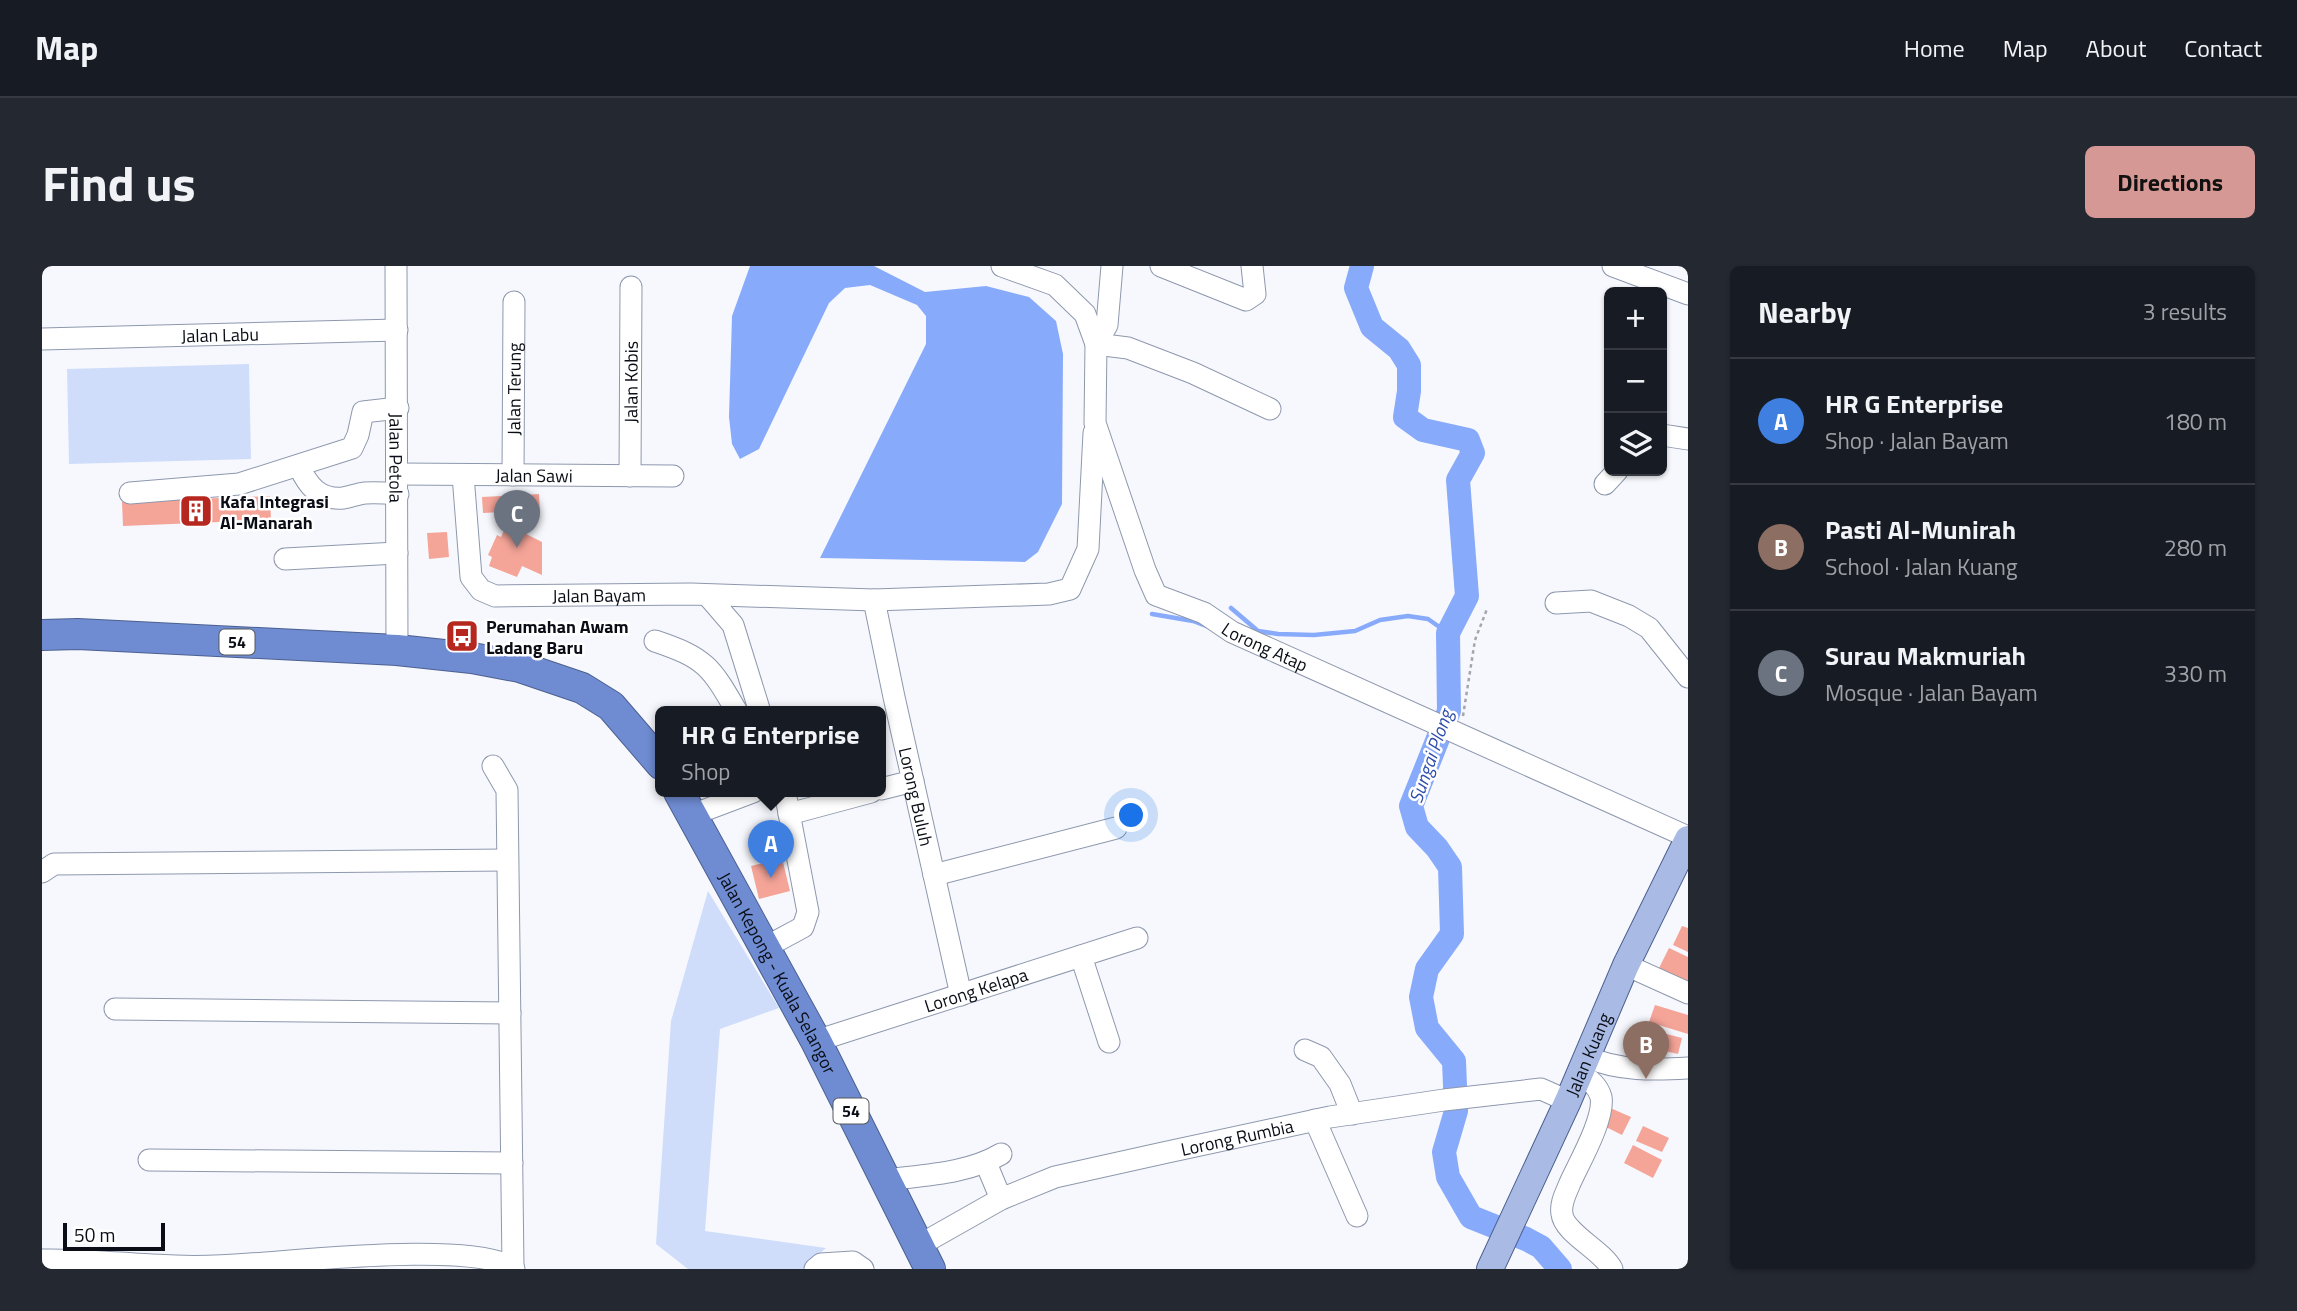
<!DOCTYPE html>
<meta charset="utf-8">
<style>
body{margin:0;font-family:"Titillium Web",sans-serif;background:#242831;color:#f1f3f6}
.controls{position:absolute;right:21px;top:21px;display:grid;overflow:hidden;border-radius:10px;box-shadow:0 2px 5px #0004}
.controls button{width:63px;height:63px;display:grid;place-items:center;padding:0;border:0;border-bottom:2px solid #363941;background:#171b24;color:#f1f3f6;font:35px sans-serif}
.scale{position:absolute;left:21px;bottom:18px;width:102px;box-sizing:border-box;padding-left:7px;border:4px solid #0a0d15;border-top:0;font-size:19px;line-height:24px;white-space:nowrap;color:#0a0d15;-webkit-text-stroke:5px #fff;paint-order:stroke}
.you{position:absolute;left:1090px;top:550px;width:24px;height:24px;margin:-18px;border:5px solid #fff;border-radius:50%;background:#1a73e8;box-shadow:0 0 0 10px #1a73e833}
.badge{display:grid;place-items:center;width:46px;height:46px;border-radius:50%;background:#d69895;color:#fff;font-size:23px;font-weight:700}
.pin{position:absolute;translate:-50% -58px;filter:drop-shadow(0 2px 4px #0008)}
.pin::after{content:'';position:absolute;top:37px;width:24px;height:21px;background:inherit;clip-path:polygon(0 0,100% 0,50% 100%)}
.popup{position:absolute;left:613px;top:440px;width:231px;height:91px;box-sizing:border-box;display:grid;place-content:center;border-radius:10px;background:#171b24;filter:drop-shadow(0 2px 5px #0005);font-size:23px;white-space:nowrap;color:#9ea1a6}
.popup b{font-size:26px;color:#f1f3f6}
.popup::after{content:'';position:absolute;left:50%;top:100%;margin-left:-14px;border:14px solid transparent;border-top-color:#171b24}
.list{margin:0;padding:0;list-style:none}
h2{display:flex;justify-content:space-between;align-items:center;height:91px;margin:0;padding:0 28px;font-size:30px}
h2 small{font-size:23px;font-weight:400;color:#9ea1a6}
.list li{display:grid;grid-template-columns:46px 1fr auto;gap:21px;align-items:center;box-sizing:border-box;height:126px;padding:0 28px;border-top:2px solid #363941}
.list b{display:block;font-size:26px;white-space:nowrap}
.list p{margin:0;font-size:23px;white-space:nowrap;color:#9ea1a6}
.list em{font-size:23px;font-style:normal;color:#9ea1a6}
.icon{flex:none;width:38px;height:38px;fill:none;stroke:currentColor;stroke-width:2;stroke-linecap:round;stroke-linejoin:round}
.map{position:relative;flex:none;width:1646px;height:1003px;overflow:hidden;border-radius:10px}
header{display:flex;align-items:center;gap:42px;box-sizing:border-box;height:98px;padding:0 35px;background:#171b24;border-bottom:2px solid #363941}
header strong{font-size:33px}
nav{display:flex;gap:38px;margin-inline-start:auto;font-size:24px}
.intro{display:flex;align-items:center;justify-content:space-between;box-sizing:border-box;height:168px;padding:0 42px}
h1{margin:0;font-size:49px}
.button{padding:18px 32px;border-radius:10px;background:#d69895;color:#111;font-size:24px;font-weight:700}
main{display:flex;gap:42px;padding:0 42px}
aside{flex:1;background:#171b24;border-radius:10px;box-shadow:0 2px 5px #0004}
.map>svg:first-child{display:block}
.green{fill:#cfddfb}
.water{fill:#88aafb}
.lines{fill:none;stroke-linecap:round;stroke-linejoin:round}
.stream{stroke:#88aafb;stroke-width:4.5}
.river{stroke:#88aafb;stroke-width:24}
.building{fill:#f5a498}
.minor-casing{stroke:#8e98ad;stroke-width:23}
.major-casing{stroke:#4c6090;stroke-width:28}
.highway-casing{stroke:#4c6090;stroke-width:32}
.path{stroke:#a4a6ac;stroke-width:2.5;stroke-dasharray:3.5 3.5;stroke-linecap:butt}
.minor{stroke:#fff;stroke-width:21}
.major{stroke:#a9bae4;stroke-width:26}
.highway{stroke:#6f8cd2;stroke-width:30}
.labels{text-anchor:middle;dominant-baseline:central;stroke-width:5;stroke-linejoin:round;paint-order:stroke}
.shield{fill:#fff;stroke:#54565b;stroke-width:2}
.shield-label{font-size:16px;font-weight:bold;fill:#0a0d15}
.street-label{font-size:18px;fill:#0a0d15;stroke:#fff}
.poi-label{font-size:18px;font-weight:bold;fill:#0a0d15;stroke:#fff;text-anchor:start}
.water-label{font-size:19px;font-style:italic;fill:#2f4eab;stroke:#fff}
</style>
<header>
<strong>Map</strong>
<nav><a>Home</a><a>Map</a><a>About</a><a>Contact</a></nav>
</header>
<div class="intro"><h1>Find us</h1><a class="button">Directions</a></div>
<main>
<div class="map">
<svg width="1646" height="1003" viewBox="0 0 1646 1003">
<rect width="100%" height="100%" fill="#f6f8fd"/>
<path class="green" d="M207,98l2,95 -182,5 -2,-95z
M666,625l71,117 -59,21 -15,202 121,17 -23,21h-115l-32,-25 15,-223z"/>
<path class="water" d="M708,0h124l51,26 61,-6 43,11 27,24 7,33 -1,150 -24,48 -13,10 -205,-4 106,-214v-28l-9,-11 -47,-20 -25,3 -16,15 -70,146 -19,10 -8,-15 -3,-27 3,-101z"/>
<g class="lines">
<path class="stream" d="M1189,342l27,23 20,3 36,1 41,-4 25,-11 28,-4 20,3 20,14
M1110,348l41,7 16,6"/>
<path class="river" d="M1320,0l-6,22 16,39 27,22 10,16v26l-4,26 18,13 45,10 5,13 -15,27 9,116 -19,37 1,78 -38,95 6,21 20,21 13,19 2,67 -25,35 -6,28 6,31 27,33 2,50 -12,41 4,25 23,40 55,22 15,8 19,22"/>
</g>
<path class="building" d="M497,228l1,18 -16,1v-18z
M228,230l1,24 -148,6 -1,-24z
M459,230l1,16 -19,1 -1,-16z
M464,260l6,3 2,-3 13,6 -1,2 16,8v33l-20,-9 -5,11 -28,-11 3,-9 -4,-2 9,-20 4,2z
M405,266l2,25 -20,2 -2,-26z
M740,592l8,33 -31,8 -8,-33z
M1640,660l6,2v24l-15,-7z
M1627,682l19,9v27l-30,-14z
M1613,739l33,10v19l-39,-12z
M1609,764l31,8 -4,16 -31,-7z
M1566,841l23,10 -9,18 -22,-11z
M1601,860l26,12 -7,14 -26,-11z
M1591,879l29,15 -9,18 -29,-15z"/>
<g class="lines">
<defs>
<g id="minor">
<path id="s1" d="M354,0l1,384"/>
<path d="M960,0l53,19 30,29 11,30 32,4 65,25 77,36"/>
<path id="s2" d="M1070,0l-5,59 -11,19 -1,79 50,147 11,25 48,18 28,19 456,205"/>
<path d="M1119,0l85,34 9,-6 -3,-28"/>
<path d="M1571,0l75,28"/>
<path id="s3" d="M0,73l355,-9"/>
<path d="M1620,169l26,4"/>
<path d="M257,200c9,20 20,34 44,32 7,-1 14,-4 22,-5 10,-1 22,0 33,1"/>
<path id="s4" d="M356,208l275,2"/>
<path id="s5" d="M421,209l8,102 10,13 14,6 196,-2 183,6 175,-6 21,-5 18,-40 6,-116"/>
<path id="s6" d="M471,209l1,-173"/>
<path id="s7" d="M588,210l1,-189"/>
<path d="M1563,218l12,-13"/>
<path d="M88,227l109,-9 113,-36 6,-13 5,-23 35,-4"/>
<path d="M243,293l112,-6"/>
<path d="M666,330l25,29 27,87"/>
<path id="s8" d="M832,334l20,97 67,298"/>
<path d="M1514,337l35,-2 38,15 20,12 39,49"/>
<path d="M613,375c51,17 56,26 82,71"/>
<path d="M451,500l14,24 6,477"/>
<path d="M839,523l32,-8"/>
<path d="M747,548l82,-22"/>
<path d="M650,549l61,-23"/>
<path d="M0,606l12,-8 453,-4"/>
<path d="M892,609l182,-47"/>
<path d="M724,681l37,-20 5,-15 -23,-120"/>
<path d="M1039,690l28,86"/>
<path d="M1584,699l62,28"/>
<path d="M73,743l395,4"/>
<path id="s9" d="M774,775l321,-103"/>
<path d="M1263,784l16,7 19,27 12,30"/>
<path d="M1545,791c31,14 68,13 101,11"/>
<path d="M1538,807c9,6 18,13 21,24 4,21 -22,66 -31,86 -4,10 -10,20 -8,31 2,19 40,36 50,55"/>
<path d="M1273,854l42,96"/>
<path d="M107,894l363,3"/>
<path d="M944,897l15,36"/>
<path d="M844,914c38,-5 81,-6 115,-26"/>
<path id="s10" d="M876,980l83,-47 54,-22 108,-24 167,-36 114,-17 97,-11 27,12"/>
<path d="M0,994c45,-1 89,5 133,6 25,1 50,0 75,-2 50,-3 229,-23 264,5"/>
<path d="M773,1003l6,-5 32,-2 10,7"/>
</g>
<g id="major">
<path id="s11" d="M1448,1003l78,-168 58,-136 62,-126"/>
</g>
<g id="highway">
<path d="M0,369l36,-1 319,16 75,8 48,9 62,21 29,18 50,58"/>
<path id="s12" d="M637,526l137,249 114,228"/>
</g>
</defs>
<use href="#minor" class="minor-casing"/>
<use href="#major" class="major-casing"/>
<use href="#highway" class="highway-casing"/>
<path class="path" d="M1421,450l12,-76 12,-31"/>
<use href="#minor" class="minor"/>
<use href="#major" class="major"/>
<use href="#highway" class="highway"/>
</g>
<defs>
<symbol id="building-square" viewBox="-11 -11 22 22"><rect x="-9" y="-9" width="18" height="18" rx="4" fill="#b6281f" stroke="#fff"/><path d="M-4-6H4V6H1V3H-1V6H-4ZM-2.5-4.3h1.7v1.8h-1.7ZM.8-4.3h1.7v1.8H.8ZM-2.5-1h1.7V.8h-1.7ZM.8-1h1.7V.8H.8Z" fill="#fff"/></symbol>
<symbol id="bus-square" viewBox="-11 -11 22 22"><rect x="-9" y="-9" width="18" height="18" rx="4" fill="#b6281f" stroke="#fff"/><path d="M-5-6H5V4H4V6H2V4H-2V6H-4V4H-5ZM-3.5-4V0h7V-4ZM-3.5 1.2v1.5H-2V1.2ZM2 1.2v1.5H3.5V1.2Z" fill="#fff"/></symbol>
</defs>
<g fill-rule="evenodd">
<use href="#building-square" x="135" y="226" width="38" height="38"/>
<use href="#bus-square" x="401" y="351" width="38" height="38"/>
</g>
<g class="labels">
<g class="shield">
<rect x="177.5" y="363.5" width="35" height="25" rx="5"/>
<rect x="791.5" y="832.5" width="35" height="25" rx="5"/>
</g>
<g class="shield-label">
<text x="195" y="376">54</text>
<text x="809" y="845">54</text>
</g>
<g class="street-label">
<text stroke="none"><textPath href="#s3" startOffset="178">Jalan Labu</textPath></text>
<text stroke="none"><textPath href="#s7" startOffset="94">Jalan Kobis</textPath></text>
<text stroke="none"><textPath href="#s6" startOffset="86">Jalan Terung</textPath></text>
<text stroke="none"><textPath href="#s1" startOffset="192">Jalan Petola</textPath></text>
<text stroke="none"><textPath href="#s4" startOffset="136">Jalan Sawi</textPath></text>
<text stroke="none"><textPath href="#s5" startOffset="238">Jalan Bayam</textPath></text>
<text stroke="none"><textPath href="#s2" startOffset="464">Lorong Atap</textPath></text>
<text stroke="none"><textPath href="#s8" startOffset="201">Lorong Buluh</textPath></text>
<text stroke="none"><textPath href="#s12" startOffset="206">Jalan Kepong - Kuala Selangor</textPath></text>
<text stroke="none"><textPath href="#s9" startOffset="168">Lorong Kelapa</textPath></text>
<text stroke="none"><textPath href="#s11" startOffset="236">Jalan Kuang</textPath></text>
<text stroke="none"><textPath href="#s10" startOffset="340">Lorong Rumbia</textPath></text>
</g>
<g class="poi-label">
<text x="178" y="235">Kafa Integrasi<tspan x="178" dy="21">Al-Manarah</tspan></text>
<text x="444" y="360">Perumahan Awam<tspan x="444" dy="21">Ladang Baru</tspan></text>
</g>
<g class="water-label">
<text transform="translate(1388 490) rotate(-71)">Sungai Plong</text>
</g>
</g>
</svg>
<div class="controls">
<button>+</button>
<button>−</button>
<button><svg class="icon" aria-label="layers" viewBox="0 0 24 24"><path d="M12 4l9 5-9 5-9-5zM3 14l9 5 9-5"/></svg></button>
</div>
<div class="scale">50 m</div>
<div class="you"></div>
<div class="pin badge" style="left:729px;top:612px;background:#3f7fe0">A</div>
<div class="popup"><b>HR G Enterprise</b>Shop</div>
<div class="pin badge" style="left:1604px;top:813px;background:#8d6e63">B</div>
<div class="pin badge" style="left:475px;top:282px;background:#6b7280">C</div>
</div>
<aside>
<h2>Nearby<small>3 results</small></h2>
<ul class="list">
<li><span class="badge" style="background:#3f7fe0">A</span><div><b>HR G Enterprise</b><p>Shop · Jalan Bayam</p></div><em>180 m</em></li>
<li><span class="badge" style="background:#8d6e63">B</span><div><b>Pasti Al-Munirah</b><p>School · Jalan Kuang</p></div><em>280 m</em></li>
<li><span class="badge" style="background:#6b7280">C</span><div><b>Surau Makmuriah</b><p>Mosque · Jalan Bayam</p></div><em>330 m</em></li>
</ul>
</aside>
</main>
